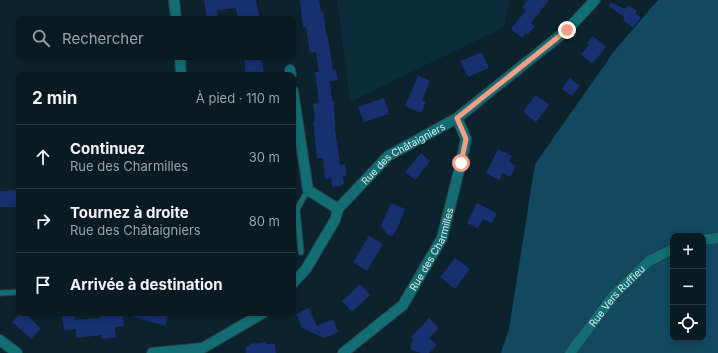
<!DOCTYPE html>
<html lang="fr">
<meta charset="utf-8">
<style>
body{margin:0;font-family:Inter,sans-serif;background:#12232a;color:#f1f3f6}
.controls{position:absolute;right:12px;bottom:12px;display:grid;overflow:hidden;border-radius:8px;box-shadow:0 2px 6px #0003}
.controls button{width:36px;height:36px;display:grid;place-items:center;padding:0;border:0;border-bottom:1px solid #293840;background:#091a22;color:#f1f3f6;font:20px sans-serif}
.stop{position:absolute;width:12px;height:12px;margin:-9px;border:3px solid #f39f85;border-radius:50%;background:#fff}
.stop.end{background:#f39f85;border-color:#fff;box-shadow:0 1px 4px #0008}
.list{margin:0;padding:0;list-style:none}
h2{display:flex;justify-content:space-between;align-items:center;height:52px;margin:0;padding:0 16px;font-size:17px}
h2 small{font-size:13px;font-weight:400;color:#99a1a5}
.list li{display:grid;grid-template-columns:26px 1fr auto;gap:12px;align-items:center;box-sizing:border-box;height:64px;padding:0 16px;border-top:1px solid #293840}
.list b{display:block;font-size:15px;white-space:nowrap}
.list p{margin:0;font-size:13px;white-space:nowrap;color:#99a1a5}
.list em{font-size:13px;font-style:normal;color:#99a1a5}
.icon{flex:none;width:22px;height:22px;fill:none;stroke:currentColor;stroke-width:2;stroke-linecap:round;stroke-linejoin:round}
.map{position:relative;flex:none;width:718px;height:353px;overflow:hidden}
.search{position:absolute;background:#091a22;box-shadow:0 2px 6px #0003;left:16px;top:16px;width:280px;height:44px;display:flex;align-items:center;gap:10px;box-sizing:border-box;padding:0 14px;border-radius:8px;color:#99a1a5;font-size:15px}
.panel{position:absolute;background:#091a22;box-shadow:0 2px 6px #0003;left:16px;top:72px;width:280px;height:244px;border-radius:8px}
.map>svg:first-child{display:block}
.built{fill:#0c2c3b}
.green{fill:#124860;fill-rule:evenodd}
.building{fill:#183070}
.lines{fill:none;stroke-linecap:round;stroke-linejoin:round}
.service-casing{stroke:#293e49;stroke-width:7}
.minor-casing{stroke:#293e49;stroke-width:12}
.tertiary-casing{stroke:#293e49;stroke-width:12}
.service{stroke:#126e72;stroke-width:5}
.minor{stroke:#126e72;stroke-width:10}
.tertiary{stroke:#126e72;stroke-width:10}
.route{stroke:#f39f85;stroke-width:5}
.labels{text-anchor:middle;dominant-baseline:central;stroke-width:4;stroke-linejoin:round;paint-order:stroke}
.street-label{font-size:10px;fill:#d9e7ef;stroke:#041a24}
</style>
<div class="map">
<svg width="718" height="353" viewBox="0 0 718 353">
<rect width="100%" height="100%" fill="#0c232e"/>
<path class="built" d="M337,0h173l-6,27 -154,75z"/>
<path class="green" d="M658,0h60v353h-217l8,-24 26,-165 80,-114zM673,236h30v102h-30z"/>
<path class="building" d="M204,0h52l4,19h-22l-2,-11 -19,2 1,9h-11z
M300,0h19l2,13 2,-1 4,26h1l5,32 3,-1 2,11 -8,1 2,21 2,-1 1,28 5,36 5,-1 1,12h-3l1,8 -4,2 -8,1 -1,-9 -6,1 -2,-21h-6l-4,-37h2l-2,-17 6,-1 -4,-31h4l-3,-20 -6,1 -4,-26h-3z
M528,0h21l-18,23 4,3 -7,8 -2,-1 -4,5 -11,-9 15,-19 -4,-3z
M611,2l14,7 3,-4 9,6 -2,3 6,3 -8,11 -10,-8 2,-2 -16,-12z
M593,36l13,11 -14,17 -11,-10 8,-9 -2,-1z
M482,52l7,16 -21,9 -8,-16z
M244,57h17l3,18h-18z
M418,76l12,5 -8,19 4,2 -5,11 -16,-7z
M570,78l10,8 -8,10 -10,-7z
M536,95l13,10 -13,17 -13,-10z
M384,98l5,16 -25,8 -6,-15z
M498,149l14,7 -3,6 7,4 -6,11 -7,-4 -4,7 -13,-7z
M421,153l9,8 -15,19 -10,-8z
M19,190v17h-19v-16z
M391,203l14,6 -9,23 -1,-1 -2,5 -6,-2 -6,-8z
M477,203l20,10 -5,10 -9,-4 -5,9 -11,-5z
M369,236l14,8 -16,27 -14,-9z
M455,258l15,11 -15,20 -15,-12z
M360,284l10,11 -18,17 -10,-11z
M309,308l8,18 16,-7 5,13 -14,6 -22,-10 -6,-14z
M21,313h5l15,16 -10,10 -19,-17z
M100,313h23l1,13 -9,1 1,10 -14,2v-4l-26,3v-9l-12,1 -2,-13 12,-2 1,5 25,-2z
M128,313h41l-4,13 -37,-11z
M429,318l10,10 -10,10 8,7 -8,8h-8l-11,-4 3,-10 -2,-2z
M266,342v2h9l1,9h-30v-7h4l-1,-2z"/>
<g class="lines">
<defs>
<path id="service" d="M301,252l-4,-43 11,-19
M0,293l19,-1"/>
<g id="minor">
<path d="M174,0l2,19"/>
<path d="M180,57l1,18"/>
<path d="M290,70l1,5"/>
<path d="M293,91l15,99 30,19"/>
<path id="s1" d="M293,283l13,-14 29,-49 3,-11 50,-53 69,-38 110,-88 28,-30"/>
<path d="M0,340l17,13"/>
<path d="M152,353l51,-5 60,-35"/>
<path id="s2" d="M343,353l60,-48 39,-67 19,-75 5,-24 -9,-21"/>
</g>
<g id="tertiary">
<path d="M703,240l15,-2"/>
<path id="s3" d="M570,353l44,-58 35,-34 24,-12"/>
</g>
</defs>
<use href="#service" class="service-casing"/>
<use href="#minor" class="minor-casing"/>
<use href="#tertiary" class="tertiary-casing"/>
<use href="#service" class="service"/>
<use href="#minor" class="minor"/>
<use href="#tertiary" class="tertiary"/>
</g>
<g class="lines">
<path class="route" d="M461,163l5,-24 -9,-21 110,-88"/>
</g>
<g class="labels">
<g class="street-label">
<text stroke="none"><textPath href="#s1" startOffset="174">Rue des Châtaigniers</textPath></text>
<text stroke="none"><textPath href="#s2" startOffset="140">Rue des Charmilles</textPath></text>
<text stroke="none"><textPath href="#s3" startOffset="74">Rue Vers Ruffieu</textPath></text>
</g>
</g>
</svg>
<div class="controls">
<button>+</button>
<button>−</button>
<button><svg class="icon" aria-label="locate" viewBox="0 0 24 24"><circle cx="12" cy="12" r="6"/><path d="M12 2v4M12 18v4M2 12h4M18 12h4"/></svg></button>
</div>
<div class="stop" style="left:461px;top:163px"></div>
<div class="stop end" style="left:567px;top:30px"></div>
<div class="search"><svg class="icon" aria-label="search" viewBox="0 0 24 24"><circle cx="10" cy="10" r="6"/><path d="M15 15l6 6"/></svg>Rechercher</div>
<section class="panel">
<h2>2 min<small>À pied · 110 m</small></h2>
<ul class="list">
<li><svg class="icon" aria-label="ahead" viewBox="0 0 24 24"><path d="M12 20V5M6 11l6-6 6 6"/></svg><div><b>Continuez</b><p>Rue des Charmilles</p></div><em>30 m</em></li>
<li><svg class="icon" aria-label="right" viewBox="0 0 24 24"><path d="M7 20v-9h11M14 6l5 5-5 5"/></svg><div><b>Tournez à droite</b><p>Rue des Châtaigniers</p></div><em>80 m</em></li>
<li><svg class="icon" aria-label="arrive" viewBox="0 0 24 24"><path d="M6 21V4h12l-3 4 3 4H6"/></svg><div><b>Arrivée à destination</b></div></li>
</ul>
</section>
</div>
